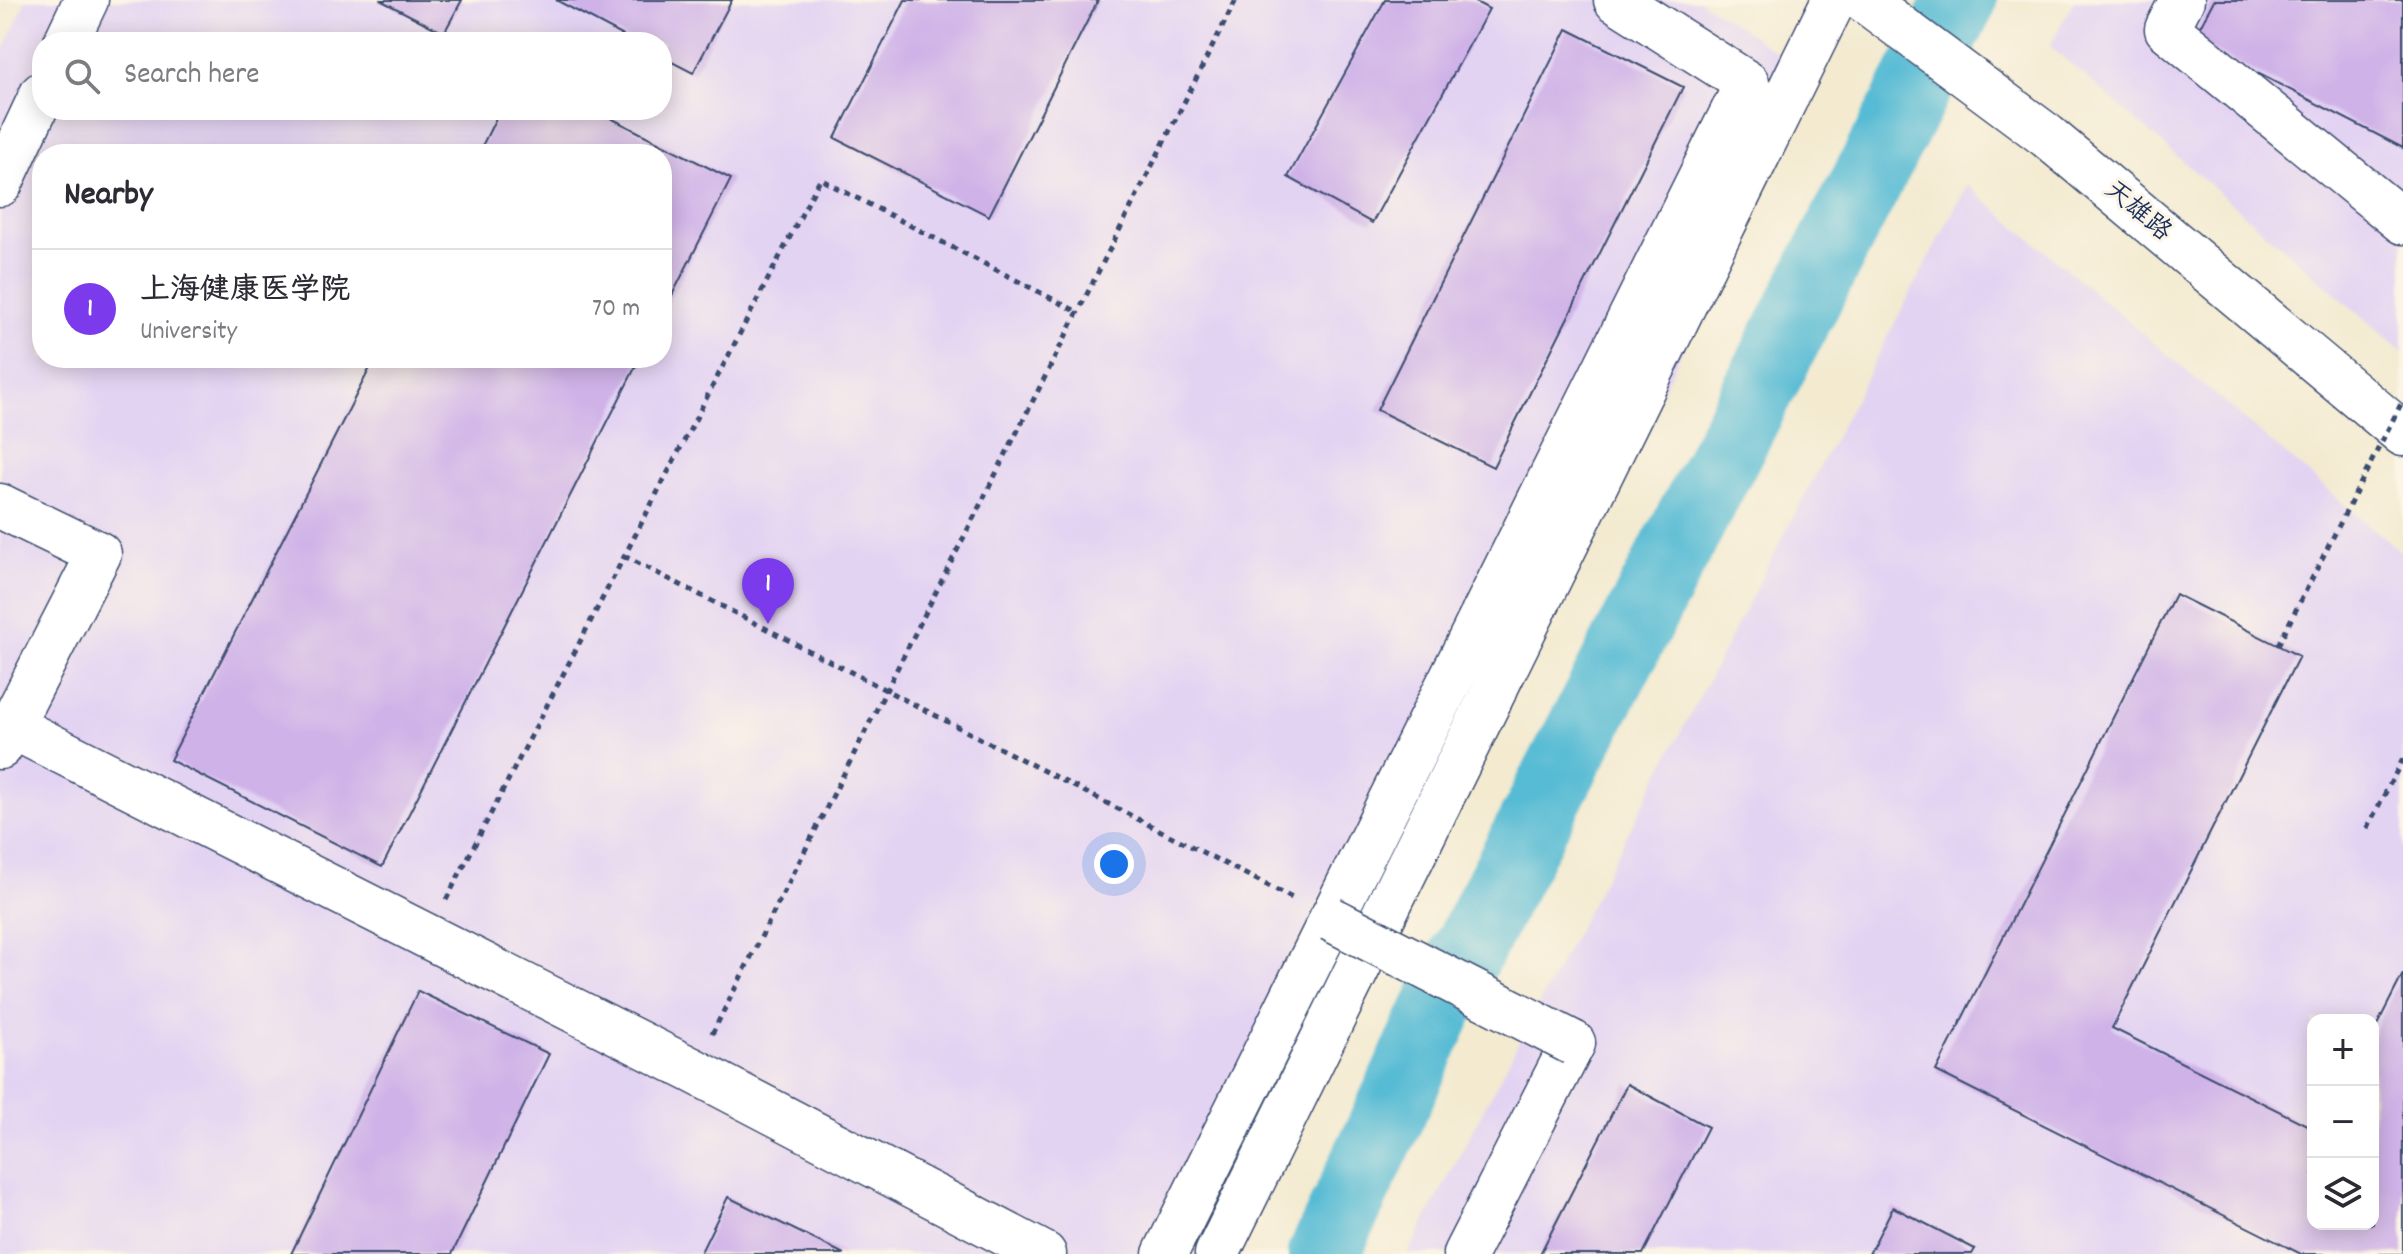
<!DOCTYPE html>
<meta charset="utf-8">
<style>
body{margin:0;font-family:Dekko,"LXGW WenKai TC",sans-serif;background:#f7f7f7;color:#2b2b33}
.controls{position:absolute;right:24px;bottom:24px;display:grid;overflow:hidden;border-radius:16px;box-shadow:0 4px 20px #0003}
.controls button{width:72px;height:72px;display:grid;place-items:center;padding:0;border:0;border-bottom:2px solid #e1e1e2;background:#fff;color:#2b2b33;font:40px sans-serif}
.you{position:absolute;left:1114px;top:864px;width:28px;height:28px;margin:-20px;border:6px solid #fff;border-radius:50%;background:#1a73e8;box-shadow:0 0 0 12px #1a73e833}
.badge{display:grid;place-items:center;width:52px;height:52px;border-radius:50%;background:#7c3aed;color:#fff;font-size:26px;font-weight:700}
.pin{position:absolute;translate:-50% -66px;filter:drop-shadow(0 2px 4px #0008)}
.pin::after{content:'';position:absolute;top:42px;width:28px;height:24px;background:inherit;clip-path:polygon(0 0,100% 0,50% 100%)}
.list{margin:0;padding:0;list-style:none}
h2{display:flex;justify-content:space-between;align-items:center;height:104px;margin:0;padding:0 32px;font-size:34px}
h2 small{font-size:26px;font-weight:400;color:#7c7c81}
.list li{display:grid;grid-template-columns:52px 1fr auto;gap:24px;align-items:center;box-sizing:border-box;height:120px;padding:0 32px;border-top:2px solid #e1e1e2}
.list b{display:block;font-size:30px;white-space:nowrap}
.list p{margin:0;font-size:26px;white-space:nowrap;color:#7c7c81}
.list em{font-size:26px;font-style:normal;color:#7c7c81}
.icon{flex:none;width:44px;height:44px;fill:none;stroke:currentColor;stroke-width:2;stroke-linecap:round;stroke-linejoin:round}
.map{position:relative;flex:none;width:2403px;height:1254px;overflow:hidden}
.search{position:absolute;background:#fff;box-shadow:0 4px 20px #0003;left:32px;top:32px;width:640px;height:88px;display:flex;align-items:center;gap:20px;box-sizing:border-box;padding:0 28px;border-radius:32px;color:#7c7c81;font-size:30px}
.panel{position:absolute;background:#fff;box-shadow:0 4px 20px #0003;left:32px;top:144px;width:640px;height:224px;border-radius:32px}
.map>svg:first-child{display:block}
.built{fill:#e3d3f3;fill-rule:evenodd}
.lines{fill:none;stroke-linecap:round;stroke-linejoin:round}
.river{stroke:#56bbd4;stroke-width:72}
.building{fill:#cfb2e8}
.minor-casing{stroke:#3b4b6f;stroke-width:47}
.path{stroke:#3b4b6f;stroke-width:5;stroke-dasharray:6 6;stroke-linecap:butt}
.minor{stroke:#fff;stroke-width:44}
.minor-bridge-casing{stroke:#3b4b6f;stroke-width:47;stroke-linecap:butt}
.path-bridge{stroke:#3b4b6f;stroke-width:5;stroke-dasharray:6 6;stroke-linecap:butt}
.minor-bridge{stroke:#fff;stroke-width:44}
.labels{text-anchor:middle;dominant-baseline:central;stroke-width:6;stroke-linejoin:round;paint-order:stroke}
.street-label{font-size:26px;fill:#1b2f5e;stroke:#fcf5e5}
</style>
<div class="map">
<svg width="2403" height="1254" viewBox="0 0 2403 1254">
<rect width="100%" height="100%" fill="#fcf5e5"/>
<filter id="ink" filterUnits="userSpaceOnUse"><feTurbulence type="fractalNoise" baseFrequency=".0125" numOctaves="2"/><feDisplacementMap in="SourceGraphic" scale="16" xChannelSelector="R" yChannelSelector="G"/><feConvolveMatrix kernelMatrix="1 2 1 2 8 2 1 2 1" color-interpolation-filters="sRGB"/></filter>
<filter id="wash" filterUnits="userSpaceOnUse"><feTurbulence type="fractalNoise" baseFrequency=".006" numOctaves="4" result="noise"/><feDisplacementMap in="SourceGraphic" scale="32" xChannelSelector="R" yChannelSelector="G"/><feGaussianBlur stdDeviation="1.8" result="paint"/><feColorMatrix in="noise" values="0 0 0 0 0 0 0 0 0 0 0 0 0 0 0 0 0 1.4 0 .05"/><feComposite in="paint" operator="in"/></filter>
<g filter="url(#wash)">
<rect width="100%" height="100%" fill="#f3ead0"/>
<path class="built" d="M26,0h1673l117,79 -578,1175h-1238v-1195zM42,42h620v68h-620zM42,154h620v204h-620z
M2074,0h329v352l-353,-306z
M1967,185l436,369v700h-995zM2313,1020h60v204h-60z"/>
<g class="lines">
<path class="river" d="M1324,1254l124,-266 513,-988"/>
</g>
<g id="blocks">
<path class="building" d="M380,0h82l-18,33z
M556,0h176l-39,73 -31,-16v-15h-27z
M905,0h193l-109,216 -154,-78z
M1385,0h87l17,9 -117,214 -84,-46z
M2214,0h189v148l-210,-108z
M1567,29l116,58 -190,380 -116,-57z
M500,110h95l136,69 -69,136v-161h-184z
M375,358h265l-258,509 -212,-107z
M2175,594l124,62 -187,372 201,100v96h60v-191l30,-59v280h-102l-365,-183z
M418,991l131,63 -97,200h-161z
M1627,1084l81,43 -65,127h-103z
M728,1197l116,57h-144z
M1893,1207l82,42 -3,5h-103z"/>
</g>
</g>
<g filter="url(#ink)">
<use href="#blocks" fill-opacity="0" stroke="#3b4b6f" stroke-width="2"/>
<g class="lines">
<defs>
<path id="minor" d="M1864,0l183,136 356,298
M2182,0l-15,29 236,193
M66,42l20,-42
M0,184l42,-90
M0,506l99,48 -99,193
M11,726l683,345 350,183
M1165,1254l582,-1171 -131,-83
M1217,1254l617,-1254
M1465,1254l108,-211"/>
</defs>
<use href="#minor" class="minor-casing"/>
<path class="path" d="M624,556l672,344
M2367,828l36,-69
M446,900l374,-721 258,133
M712,1034l524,-1034"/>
<use href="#minor" class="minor"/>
<defs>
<path id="minor-bridge" d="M1331,919l242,124"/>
</defs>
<use href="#minor-bridge" class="minor-bridge-casing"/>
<path class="path-bridge" d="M2278,645l125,-245"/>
<use href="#minor-bridge" class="minor-bridge"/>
</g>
</g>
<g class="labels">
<g class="street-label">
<text transform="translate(2137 212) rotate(40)">天雄路</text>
</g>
</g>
</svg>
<div class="controls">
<button>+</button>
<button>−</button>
<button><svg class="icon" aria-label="layers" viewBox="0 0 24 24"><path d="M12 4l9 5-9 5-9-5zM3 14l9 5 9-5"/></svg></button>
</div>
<div class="you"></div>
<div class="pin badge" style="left:768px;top:624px">1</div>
<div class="search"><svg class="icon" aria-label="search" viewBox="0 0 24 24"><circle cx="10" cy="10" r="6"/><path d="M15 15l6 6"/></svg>Search here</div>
<section class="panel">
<h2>Nearby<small></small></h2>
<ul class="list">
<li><span class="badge">1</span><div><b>上海健康医学院</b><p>University</p></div><em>70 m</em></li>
</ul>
</section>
</div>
